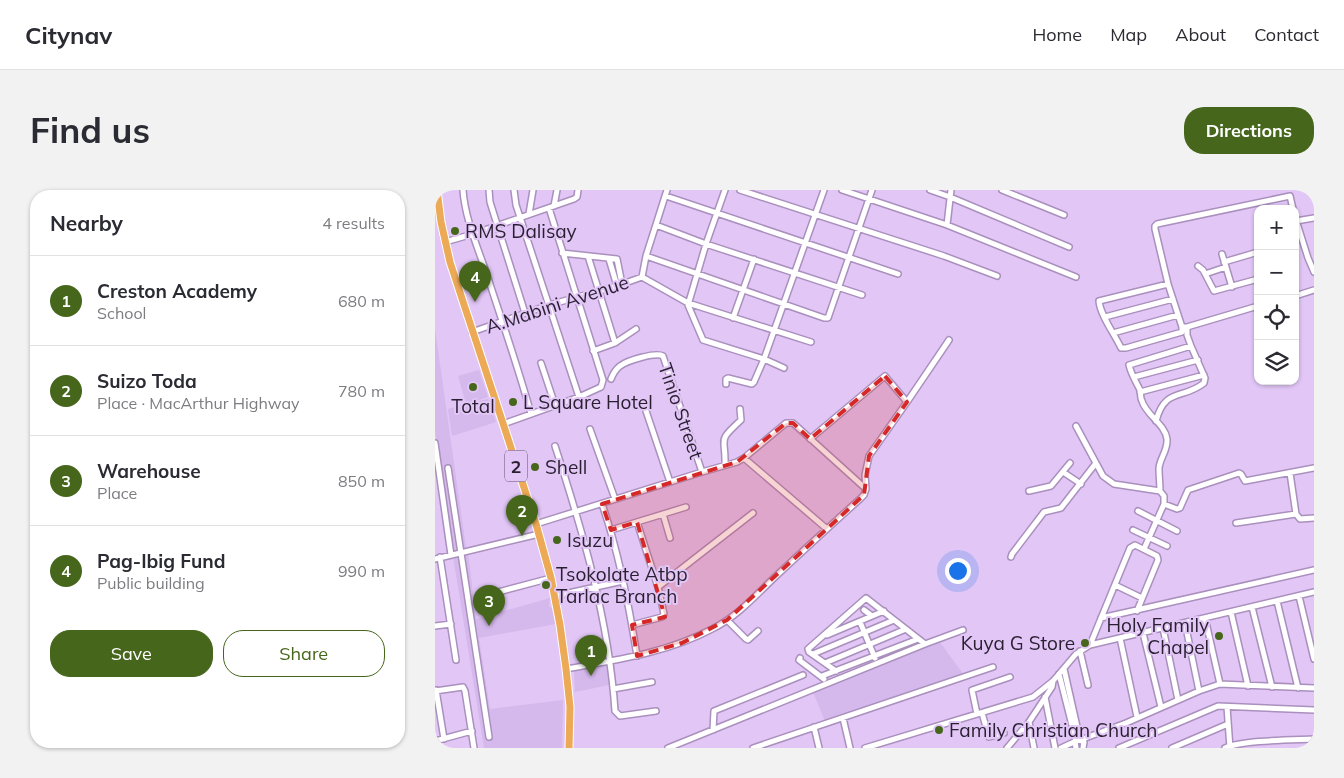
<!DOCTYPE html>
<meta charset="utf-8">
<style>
body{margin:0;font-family:Mulish,sans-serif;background:#f2f2f3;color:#2b2b33}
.controls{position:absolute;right:15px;top:15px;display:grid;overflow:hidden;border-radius:10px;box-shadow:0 1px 4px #0004}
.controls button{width:45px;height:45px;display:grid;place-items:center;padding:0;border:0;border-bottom:1px solid #e1e1e2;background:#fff;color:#2b2b33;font:25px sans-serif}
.you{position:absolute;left:522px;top:380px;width:18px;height:18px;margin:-12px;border:4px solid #fff;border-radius:50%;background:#1a73e8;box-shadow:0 0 0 8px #1a73e833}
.badge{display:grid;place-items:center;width:32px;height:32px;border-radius:50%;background:#46661b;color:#fff;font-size:16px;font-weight:700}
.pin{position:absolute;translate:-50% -41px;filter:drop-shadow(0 1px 2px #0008)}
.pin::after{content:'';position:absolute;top:26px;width:18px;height:15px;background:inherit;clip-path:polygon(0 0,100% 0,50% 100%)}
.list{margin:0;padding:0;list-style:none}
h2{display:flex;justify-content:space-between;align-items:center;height:65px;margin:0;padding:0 20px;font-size:21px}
h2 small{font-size:16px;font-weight:400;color:#7c7c81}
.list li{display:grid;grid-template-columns:32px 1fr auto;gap:15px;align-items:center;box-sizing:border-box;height:90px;padding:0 20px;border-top:1px solid #e1e1e2}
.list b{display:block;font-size:19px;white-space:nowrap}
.list p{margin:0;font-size:16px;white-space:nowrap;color:#7c7c81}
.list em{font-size:16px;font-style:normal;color:#7c7c81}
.actions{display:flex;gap:10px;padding:15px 20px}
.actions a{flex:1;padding:11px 0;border:1px solid #46661b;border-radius:20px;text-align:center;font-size:18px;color:#46661b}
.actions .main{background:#46661b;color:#fff}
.icon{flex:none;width:28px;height:28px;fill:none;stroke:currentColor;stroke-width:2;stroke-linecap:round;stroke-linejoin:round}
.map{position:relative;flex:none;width:879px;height:558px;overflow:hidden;border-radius:20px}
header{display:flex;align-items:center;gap:30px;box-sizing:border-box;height:70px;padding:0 25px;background:#fff;border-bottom:1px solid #e1e1e2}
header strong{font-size:24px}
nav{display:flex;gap:28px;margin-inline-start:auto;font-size:18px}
.intro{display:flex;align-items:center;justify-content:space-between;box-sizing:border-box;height:120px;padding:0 30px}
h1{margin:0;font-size:35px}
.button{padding:12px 22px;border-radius:20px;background:#46661b;color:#fff;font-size:18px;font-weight:700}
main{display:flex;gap:30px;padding:0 30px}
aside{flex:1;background:#fff;border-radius:20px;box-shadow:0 1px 4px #0004}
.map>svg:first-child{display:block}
.built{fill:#d5b8ec}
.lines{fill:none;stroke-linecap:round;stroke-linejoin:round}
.minor-casing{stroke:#aa90bd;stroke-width:8}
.highway-casing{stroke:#fff;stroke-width:9}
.minor{stroke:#fff;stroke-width:5}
.highway{stroke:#eca956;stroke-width:7}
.marked{fill:#d62828;fill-opacity:0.2;stroke:#d62828;stroke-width:4;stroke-dasharray:10 6;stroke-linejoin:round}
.poi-dot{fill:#46661b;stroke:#e1c6f6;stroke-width:2}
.labels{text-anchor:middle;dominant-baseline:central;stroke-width:4;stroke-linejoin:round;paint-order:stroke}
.shield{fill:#e1c6f6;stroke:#60516c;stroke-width:1}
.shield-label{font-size:18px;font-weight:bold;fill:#291f31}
.poi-label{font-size:19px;fill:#291f31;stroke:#e1c6f6;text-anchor:start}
.street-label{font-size:19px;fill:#291f31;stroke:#e1c6f6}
</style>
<header>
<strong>Citynav</strong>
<nav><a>Home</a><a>Map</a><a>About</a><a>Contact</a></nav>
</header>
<div class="intro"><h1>Find us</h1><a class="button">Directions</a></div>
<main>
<aside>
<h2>Nearby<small>4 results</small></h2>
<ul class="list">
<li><span class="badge">1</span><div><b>Creston Academy</b><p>School</p></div><em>680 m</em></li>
<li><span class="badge">2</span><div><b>Suizo Toda</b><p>Place · MacArthur Highway</p></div><em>780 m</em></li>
<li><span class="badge">3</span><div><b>Warehouse</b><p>Place</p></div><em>850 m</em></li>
<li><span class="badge">4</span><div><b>Pag-Ibig Fund</b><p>Public building</p></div><em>990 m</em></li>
</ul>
<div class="actions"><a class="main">Save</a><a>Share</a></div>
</aside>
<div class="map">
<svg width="879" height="558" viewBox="0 0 879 558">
<rect width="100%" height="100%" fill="#e1c6f6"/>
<path class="built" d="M0,139l31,219 -15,4 -16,-121z
M44,180l9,27 -15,5 15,-3 8,23 -44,14 -4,-27 18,-5 -8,-28z
M33,362l8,67 74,-21 -1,8 3,3 3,15 -76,14 11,71 73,-9 -1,48h-78l-31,-192z
M504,451l25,34 -139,46 -12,-29z
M171,474l3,21 -34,7 -1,-22z"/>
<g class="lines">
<defs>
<path id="minor" d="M28,0c2,29 15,58 24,85 15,46 31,92 44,139
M54,0l1,12 35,111
M79,0l2,15 63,192
M290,0l-19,54 -18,61 15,35 61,19 20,9
M305,0l204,66 53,20
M407,0l105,35 129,52
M495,0l20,7 119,50
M567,0l62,25
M231,6l232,78
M119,16l3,-16
M94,24l4,-24
M860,27l13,41 6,14
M861,31l18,-3
M221,35l50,19 156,51
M512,35l4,-35
M10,52l28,-8 101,-35 3,-2 1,-7
M127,63l55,6 5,25
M787,64l10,33
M153,66l27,87
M211,66l178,62h4l44,-128
M174,69l8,27
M789,72l34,-10
M763,76l5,4 11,21 44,-12
M770,84l21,-7
M207,87l46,26 123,39
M207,87l4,-21 21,-66
M733,94l14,43v5l-56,16h-5c-6,-13 -21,-33 -22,-47z
M733,94l-13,-55v-3l2,-2 133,-28 3,13
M860,106l19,-6
M670,127l68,-18
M298,128l21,-59
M747,137h5l71,-21
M752,137v8l4,11
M37,142l77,-27 68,-19 25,-9
M678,143l65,-18
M158,161l22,-8 21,-14
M106,173l14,42
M699,187l64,-17
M291,194v-5l2,-1 24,6 2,-2 10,-23 60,-169
M705,202l64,-17
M472,212l42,-62
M211,221l24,71
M68,234l76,-27 22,-10 2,-7 -54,-172
M641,236l27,50 11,8 46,7
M155,239l25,70
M375,249l75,-63 22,26 -38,54 -4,19 1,14
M0,253l16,112
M120,256c28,86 54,175 60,265l5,5 36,-5
M309,268l83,71
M290,275c1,-29 -9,-22 16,-45l-1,-11
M13,278l41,269
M628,282l18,12
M594,301l22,-5 19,-23
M167,314c17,49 27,101 35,152
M729,314l13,5 3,-1 8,-18 51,-17 2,1 4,7 69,-13
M703,321l39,20
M228,324l7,24
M861,324l4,5 14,-1
M202,332l49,-15
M801,333l60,-9 -6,-41
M101,334l166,-52 -39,-116c-7,-4 -35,4 -43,10 -4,3 -7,8 -9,13
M176,340l26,-8 21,65 6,27 -2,3 -30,8
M698,340l34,16
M709,359l20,-45v-8l-4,-5c0,-7 -1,-15 -1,-23 1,-10 9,-18 8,-29 -2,-15 -21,-24 -25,-38 -2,-3 -1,-7 -2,-11 -4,-8 -9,-16 -11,-25l62,-19 14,32 -1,5c-21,17 -39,4 -48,38
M5,367l16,103
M576,367l1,-3 32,-42 17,-4 35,-45
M0,369l104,-25
M680,395l27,13
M223,397l95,-74
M52,405l64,-17
M120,406l68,-15
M864,406l15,63
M842,411l21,87
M817,417l20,80
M429,420l8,6
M796,422l17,74
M666,428l213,-48
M770,428l15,66
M292,430l19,19 2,1 10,-9
M425,432l15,36
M750,433l14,68
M0,436l16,-2
M728,438l15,72
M708,443l18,74
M392,445l57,-24
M685,448l17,79
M655,455l40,-97 5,-3 22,11 1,4 -21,51
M645,461l8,34
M378,464l81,-34
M365,468l-1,2 25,19
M390,473l81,-34
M131,479c50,-9 101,-16 146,-40 25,-12 45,-35 64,-53 28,-26 56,-52 84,-77l4,-4 2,-6 -73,-66h-7l-42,35 -7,4 -35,10
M629,479l16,71 46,-17 73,-32 21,-7 94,4
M401,481l-27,-19 -1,-3 58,-51 59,46
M624,484l17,67 -15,7
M387,486l96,-37
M178,499l39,-7
M1,500l8,49
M0,501l28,-4 2,4 9,57
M610,507l10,51
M792,517l3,41
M547,523l7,24 15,-4
M542,524l-5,-24 38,-13
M408,528l7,30
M594,532l5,26
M379,537l5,21
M278,540l1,-19 89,-36
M0,551l37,-10
M233,558l257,-104 38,-14
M318,558l240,-81
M430,558l168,-51 20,-16 23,-27 14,-9 224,-53
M572,558l22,-26 23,-35 1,-6
M641,558l-1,-6 4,-2 5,2 -1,6
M684,558l99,-42 96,4
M737,558l56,-24
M790,558c18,-8 67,-8 89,-9"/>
<path id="highway" d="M2,0l4,32 9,40 86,262 15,54 9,47 6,44 4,38 -1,41"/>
</defs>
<use href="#minor" class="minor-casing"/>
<use href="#highway" class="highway-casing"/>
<use href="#minor" class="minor"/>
<use href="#highway" class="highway"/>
</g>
<path class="marked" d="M450,186l22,26 -38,54 -5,39 -137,125 -45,23 -45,13 -5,-31 33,-8 -28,-95 -26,8 -9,-26 135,-42 49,-39h7l17,16z"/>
<g class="poi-dot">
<circle cx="20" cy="41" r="5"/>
<circle cx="38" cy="197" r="5"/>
<circle cx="78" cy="212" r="5"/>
<circle cx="100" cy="277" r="5"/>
<circle cx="122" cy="350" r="5"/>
<circle cx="111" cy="395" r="5"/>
<circle cx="784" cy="446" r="5"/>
<circle cx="650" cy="453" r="5"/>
<circle cx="504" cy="540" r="5"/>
</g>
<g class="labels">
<rect class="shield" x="70" y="260.5" width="22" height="31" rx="4"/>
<g class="shield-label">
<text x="81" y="276">2</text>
</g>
<g class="poi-label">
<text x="30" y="41">RMS Dalisay</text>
<text x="88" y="212">L Square Hotel</text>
<text x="38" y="216" text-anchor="middle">Total</text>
<text x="110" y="277">Shell</text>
<text x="132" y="350">Isuzu</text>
<text x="121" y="384">Tsokolate Atbp<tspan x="121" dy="22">Tarlac Branch</tspan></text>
<text x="774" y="435" text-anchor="end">Holy Family<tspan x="774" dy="22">Chapel</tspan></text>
<text x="640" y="453" text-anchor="end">Kuya G Store</text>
<text x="514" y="540">Family Christian Church</text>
</g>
<g class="street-label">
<text transform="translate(122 114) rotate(-18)">A.Mabini Avenue</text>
<text transform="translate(246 221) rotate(71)">Tinio Street</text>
</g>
</g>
</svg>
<div class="controls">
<button>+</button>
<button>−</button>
<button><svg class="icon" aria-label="locate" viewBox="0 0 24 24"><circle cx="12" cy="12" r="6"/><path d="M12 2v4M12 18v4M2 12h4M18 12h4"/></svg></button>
<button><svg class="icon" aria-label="layers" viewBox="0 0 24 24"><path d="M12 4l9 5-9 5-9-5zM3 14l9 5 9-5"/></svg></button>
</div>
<div class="you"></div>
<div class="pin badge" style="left:156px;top:486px">1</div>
<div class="pin badge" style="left:87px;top:346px">2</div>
<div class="pin badge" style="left:54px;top:436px">3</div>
<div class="pin badge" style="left:40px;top:112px">4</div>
</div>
</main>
